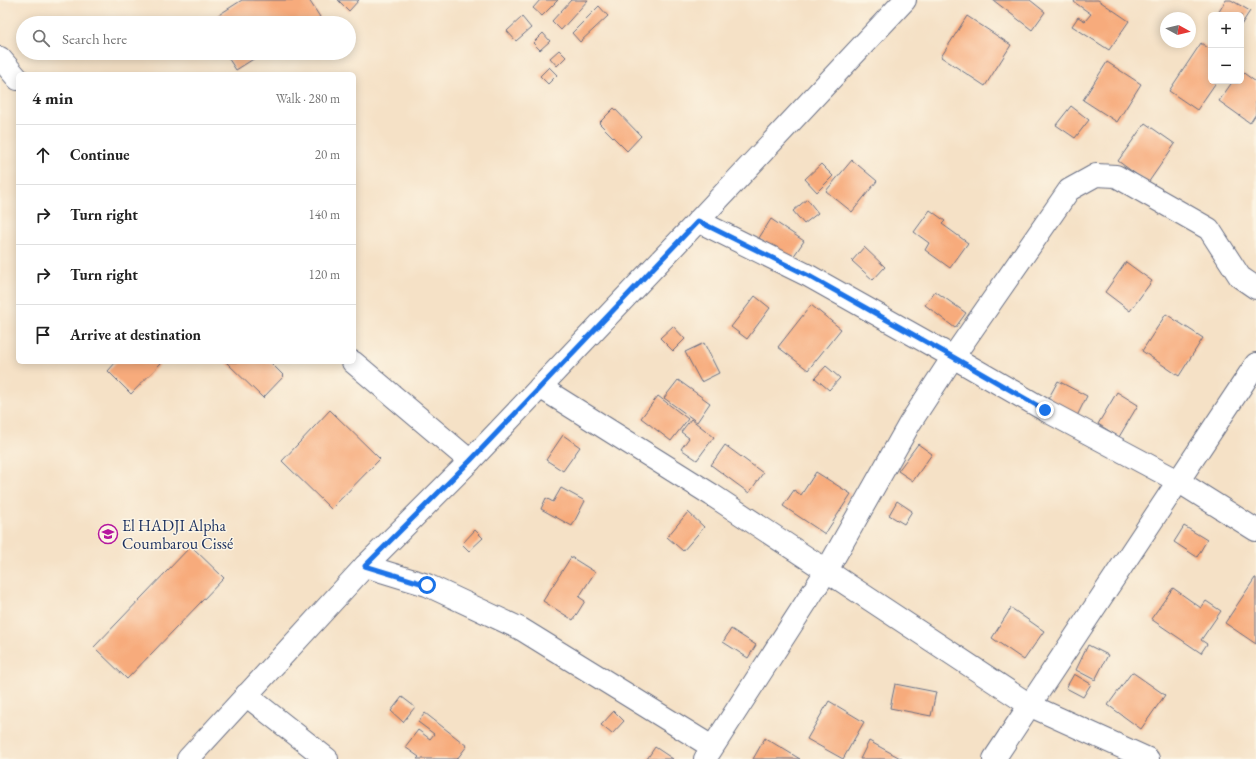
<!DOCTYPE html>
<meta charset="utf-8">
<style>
body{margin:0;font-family:"EB Garamond",serif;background:#f2f2f2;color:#222}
.controls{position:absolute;right:12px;top:12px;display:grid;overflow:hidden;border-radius:6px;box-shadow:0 2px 10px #0003}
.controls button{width:36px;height:36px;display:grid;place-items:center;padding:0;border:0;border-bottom:1px solid #e0e0e0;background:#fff;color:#222;font:20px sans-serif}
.compass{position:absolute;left:1160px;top:12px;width:36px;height:36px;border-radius:50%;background:#fff;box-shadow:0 2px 10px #0003;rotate:98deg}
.stop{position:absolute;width:12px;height:12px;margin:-9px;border:3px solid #1a73e8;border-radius:50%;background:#fff}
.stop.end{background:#1a73e8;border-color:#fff;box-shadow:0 1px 4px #0008}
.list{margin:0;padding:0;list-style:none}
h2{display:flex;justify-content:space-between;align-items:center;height:52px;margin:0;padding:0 16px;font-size:17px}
h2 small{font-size:13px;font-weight:400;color:#767676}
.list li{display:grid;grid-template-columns:26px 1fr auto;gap:12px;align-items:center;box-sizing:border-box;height:60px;padding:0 16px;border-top:1px solid #e0e0e0}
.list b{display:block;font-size:15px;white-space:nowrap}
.list em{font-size:13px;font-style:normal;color:#767676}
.icon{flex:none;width:22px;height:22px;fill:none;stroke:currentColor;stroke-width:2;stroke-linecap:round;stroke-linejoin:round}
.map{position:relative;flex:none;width:1256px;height:759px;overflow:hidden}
.search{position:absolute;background:#fff;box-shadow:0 2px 10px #0003;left:16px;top:16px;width:340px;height:44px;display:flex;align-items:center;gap:10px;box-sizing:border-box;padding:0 14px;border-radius:22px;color:#767676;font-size:15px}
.panel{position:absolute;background:#fff;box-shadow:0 2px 10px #0003;left:16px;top:72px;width:340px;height:292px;border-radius:6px}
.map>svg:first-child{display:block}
.building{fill:#f7ab7c}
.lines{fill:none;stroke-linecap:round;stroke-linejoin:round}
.minor-casing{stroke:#676d82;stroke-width:24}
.primary-casing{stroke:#676d82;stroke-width:24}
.minor{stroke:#fff;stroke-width:22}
.primary{stroke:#fff;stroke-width:22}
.route{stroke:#1a73e8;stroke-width:5}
.labels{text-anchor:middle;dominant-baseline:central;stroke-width:3;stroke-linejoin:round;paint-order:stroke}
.poi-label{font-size:16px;fill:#1b2f5e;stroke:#fcf5e5;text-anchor:start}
</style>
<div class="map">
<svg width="1256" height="759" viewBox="0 0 1256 759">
<rect width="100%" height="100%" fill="#fcf5e5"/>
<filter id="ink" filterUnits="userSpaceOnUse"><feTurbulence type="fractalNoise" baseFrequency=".025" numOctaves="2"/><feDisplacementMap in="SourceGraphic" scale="8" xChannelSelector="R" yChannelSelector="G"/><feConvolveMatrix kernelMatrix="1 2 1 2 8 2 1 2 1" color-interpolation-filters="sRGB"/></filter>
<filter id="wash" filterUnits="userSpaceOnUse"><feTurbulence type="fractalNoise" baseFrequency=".012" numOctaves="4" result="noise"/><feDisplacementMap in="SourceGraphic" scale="16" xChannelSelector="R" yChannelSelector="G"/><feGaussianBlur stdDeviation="0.9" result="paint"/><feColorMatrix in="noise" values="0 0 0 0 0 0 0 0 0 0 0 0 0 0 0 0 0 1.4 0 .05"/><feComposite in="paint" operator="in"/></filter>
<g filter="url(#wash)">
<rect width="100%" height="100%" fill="#f5e1c6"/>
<g id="blocks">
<path class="building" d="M242,0h67l11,17 -9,6h-105z
M338,0h21l-10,11z
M540,0h18l-16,16 -9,-8z
M571,0h17l-27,30 -9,-9z
M993,0h37l15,12 -13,18z
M1075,0h23l31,21 -20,29 -37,-24 6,-9 7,4 6,-7 -17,-12z
M1226,0h5l19,11 -9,14v-10h-24z
M599,6l9,10 -28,26 -8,-9z
M967,16l44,29 -26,41 -44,-29z
M522,17l9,11 -15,13 -9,-10z
M543,33l7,8 -10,9 -7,-7z
M1201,43l10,7v31h6l-20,29 -28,-19z
M559,50l7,7 -9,9 -7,-8z
M225,53h38l-27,17z
M1107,62l34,22 -24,38 -34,-22z
M549,67l8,8 -9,9 -8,-8z
M1241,71l15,11v32l-6,9 -31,-22 14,-20h8z
M1071,106l18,14 -14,18 -19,-13z
M614,108l27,28 -14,15 -28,-28z
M1145,123l30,21 -27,39 -30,-22z
M852,160l25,21 -25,31 -26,-21z
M821,164l12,12 -16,16 -12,-13z
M807,199l11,14 -14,11 -11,-13z
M930,210l15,11 -3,3 26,19 -18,25 -25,-18 4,-7 -15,-11z
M771,219l33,22 -13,19 -32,-22z
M864,247l21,20 -12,13 -21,-19z
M1126,262l26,19 -22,30 -25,-19z
M935,291l31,22 -11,15 -30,-23z
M755,296l15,12 -23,31 -16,-12z
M811,305l30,24 -33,41 -30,-23z
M1166,314l37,24 -24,38 -37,-25z
M673,326l12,13 -12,12 -13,-13z
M704,343l15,30 -18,9 -16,-30z
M116,362h46l-31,32 -23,-23z
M226,362h44l14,14 -21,22z
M826,366l14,12 -11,12 -14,-12z
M678,380l32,23 -13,19 -33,-24z
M1058,381l29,15 -10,20 -30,-15z
M1117,392l21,13 -19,32 -21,-13z
M658,396l30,23 -17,22 -30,-23z
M330,410l50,49 -49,50 -49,-48z
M691,419l23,18 -17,23 -16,-11 8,-11 -8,-6z
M563,435l17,12 -17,24 -17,-11z
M918,444l14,10 -19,27 -15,-10z
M725,445l38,28 -14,20 -38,-28z
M816,472l35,22 -26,40 -42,-28 11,-16 7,5z
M561,488l24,13 -13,25 -31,-17 5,-11 7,4z
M897,501l15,10 -8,13 -15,-9z
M688,512l16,15 -21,24 -16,-14z
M1184,526l23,14 -10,17 -23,-15z
M475,530l8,8 -14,13 -7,-7z
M191,546l33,32 -97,101 -33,-32z
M571,557l24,15 -16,25 6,4 -12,19 -30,-19z
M1255,578h1v66l-31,-21z
M1173,588l28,20 5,-7 15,10 -20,29 6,4 -6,9 -50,-34z
M1011,608l33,23 -20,29 -32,-22z
M731,629l25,16 -8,13 -25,-16z
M1088,645l20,10 -13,25 -19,-10z
M1132,672l33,23 -24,34 -33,-24z
M1074,674l17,10 -8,13 -17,-9z
M895,684l41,8 -5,24 -41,-8z
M402,697l13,10 -12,15 -12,-11z
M829,701l35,21 -21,37 -36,-20z
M614,711l10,10 -12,13 -11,-9z
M425,713l42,33 -10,13h-40l2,-2 -14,-10 13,-17 12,9 4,-5 -16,-12z
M765,738l35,21h-47z
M869,741l33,18h-42z
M655,747l18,12h-26z"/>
</g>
</g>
<g filter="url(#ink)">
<use href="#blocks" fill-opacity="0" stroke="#676d82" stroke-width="1"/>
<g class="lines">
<defs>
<path id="minor" d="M0,58l18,21
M698,221l111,55 144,81 -43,66 -83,147 -122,189
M1256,288l-16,-11 -31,-48 -93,-53 -20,-1 -27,15 -116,167 92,53 133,71 78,49
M353,362l117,99
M540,387l172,108 319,211 117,53
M365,566l62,19 94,44 191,118
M246,695l81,64
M994,759l262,-395"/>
<path id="primary" d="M188,759l177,-193 105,-105 228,-240 207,-221"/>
</defs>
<use href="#minor" class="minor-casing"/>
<use href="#primary" class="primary-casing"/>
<use href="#minor" class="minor"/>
<use href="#primary" class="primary"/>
</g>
</g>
<g class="lines" filter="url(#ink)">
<path class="route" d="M427,585l-62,-19 105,-105 228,-240 111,55 144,81 92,53"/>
</g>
<defs>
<symbol id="school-ring" viewBox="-11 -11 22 22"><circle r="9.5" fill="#fcf5e5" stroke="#b5179e" stroke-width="1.5"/><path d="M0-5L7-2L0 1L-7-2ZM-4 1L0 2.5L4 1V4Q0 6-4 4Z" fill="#b5179e"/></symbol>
</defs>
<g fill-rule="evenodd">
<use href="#school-ring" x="97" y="523" width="22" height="22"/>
</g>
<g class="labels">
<g class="poi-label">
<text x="122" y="525">El HADJI Alpha<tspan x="122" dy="18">Coumbarou Cissé</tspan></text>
</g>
</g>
</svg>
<div class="controls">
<button>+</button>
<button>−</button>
</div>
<svg class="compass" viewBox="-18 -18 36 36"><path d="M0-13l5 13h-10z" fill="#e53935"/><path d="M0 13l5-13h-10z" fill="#767676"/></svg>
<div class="stop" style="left:427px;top:585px"></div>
<div class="stop end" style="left:1045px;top:410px"></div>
<div class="search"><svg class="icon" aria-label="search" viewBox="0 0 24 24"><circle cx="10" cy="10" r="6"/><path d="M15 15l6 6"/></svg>Search here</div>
<section class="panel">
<h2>4 min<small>Walk · 280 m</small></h2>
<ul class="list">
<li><svg class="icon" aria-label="ahead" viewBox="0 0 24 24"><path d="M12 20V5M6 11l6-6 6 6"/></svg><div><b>Continue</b></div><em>20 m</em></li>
<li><svg class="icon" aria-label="right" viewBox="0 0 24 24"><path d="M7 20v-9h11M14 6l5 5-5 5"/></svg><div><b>Turn right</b></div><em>140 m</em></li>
<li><svg class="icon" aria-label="right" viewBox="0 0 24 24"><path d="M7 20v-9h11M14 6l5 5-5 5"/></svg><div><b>Turn right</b></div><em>120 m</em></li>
<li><svg class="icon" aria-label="arrive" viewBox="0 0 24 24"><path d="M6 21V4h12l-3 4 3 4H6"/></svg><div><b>Arrive at destination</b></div></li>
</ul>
</section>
</div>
